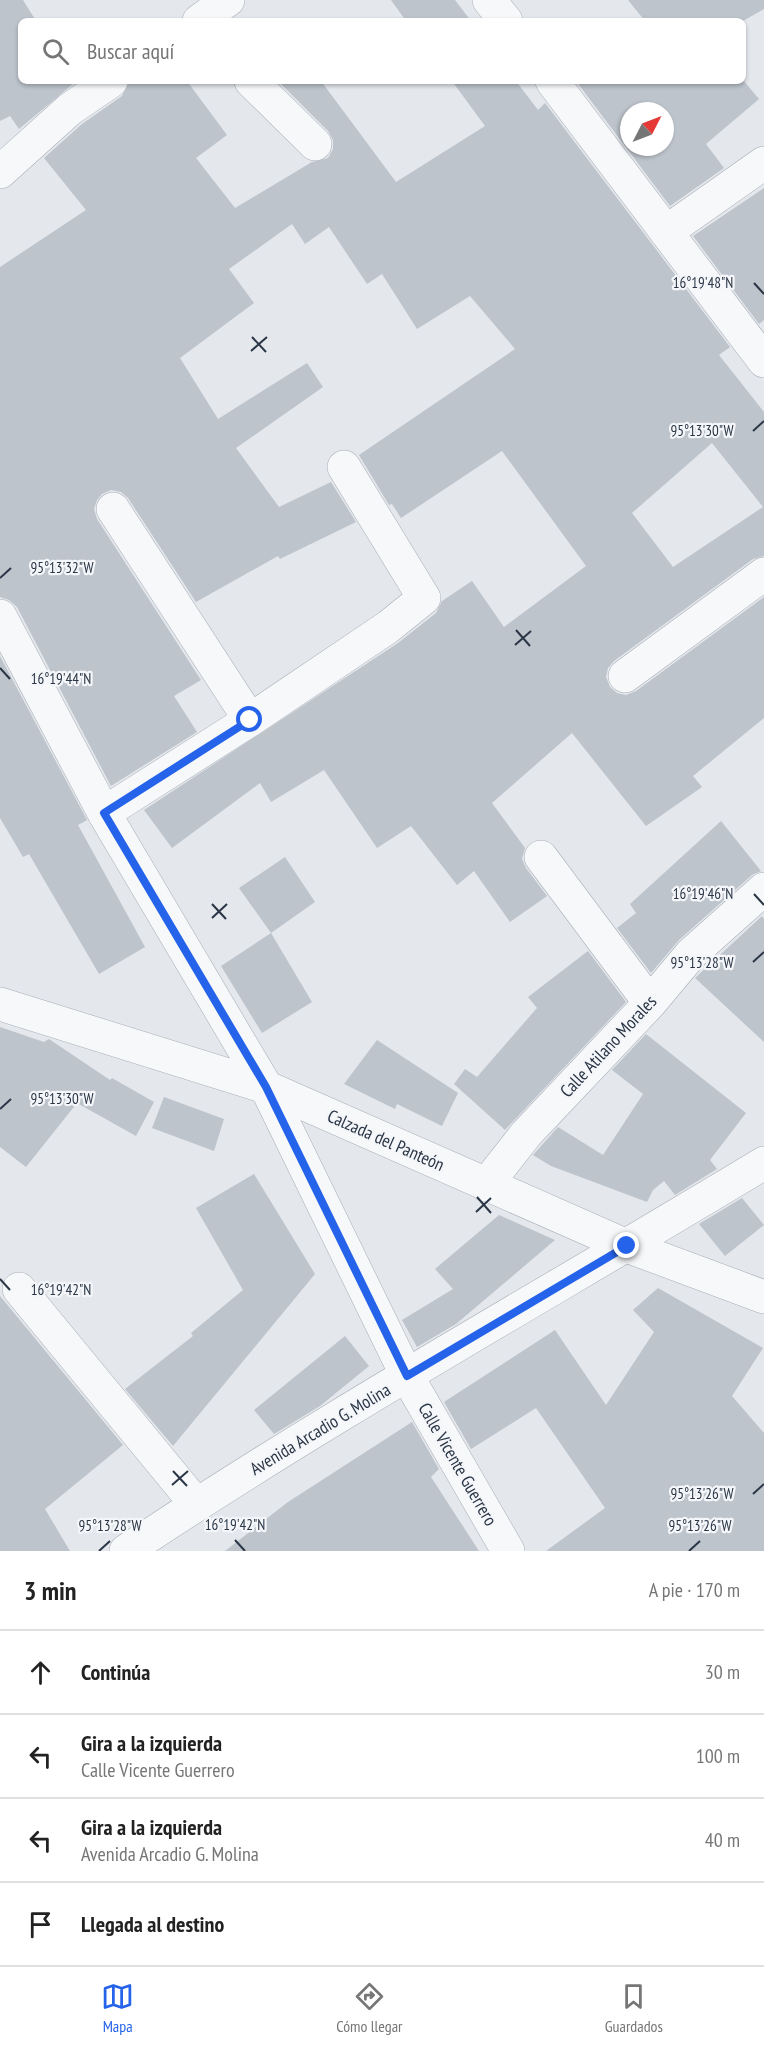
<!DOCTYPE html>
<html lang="es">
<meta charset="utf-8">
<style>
body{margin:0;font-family:"PT Sans Narrow",sans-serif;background:#f6f6f6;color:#222}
.compass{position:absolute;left:620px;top:102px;width:54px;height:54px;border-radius:50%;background:#fff;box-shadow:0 2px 4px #0004;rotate:48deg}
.stop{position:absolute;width:18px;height:18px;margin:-14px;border:4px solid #2563eb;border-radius:50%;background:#fff}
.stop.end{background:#2563eb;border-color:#fff;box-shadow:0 2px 6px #0008}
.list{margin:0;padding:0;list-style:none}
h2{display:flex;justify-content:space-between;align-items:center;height:78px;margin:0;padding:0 24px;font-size:26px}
h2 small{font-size:20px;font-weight:400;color:#767676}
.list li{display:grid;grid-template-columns:39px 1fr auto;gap:18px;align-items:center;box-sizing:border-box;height:84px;padding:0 24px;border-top:2px solid #e0e0e0}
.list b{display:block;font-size:22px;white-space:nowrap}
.list p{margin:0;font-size:20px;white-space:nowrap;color:#767676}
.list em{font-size:20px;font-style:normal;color:#767676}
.icon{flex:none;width:33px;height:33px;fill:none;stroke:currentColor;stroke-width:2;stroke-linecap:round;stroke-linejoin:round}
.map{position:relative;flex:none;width:764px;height:1551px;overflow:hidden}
.search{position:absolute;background:#fff;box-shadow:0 2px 4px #0004;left:18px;right:18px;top:18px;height:66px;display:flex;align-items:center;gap:15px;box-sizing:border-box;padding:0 21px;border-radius:9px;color:#767676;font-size:22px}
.sheet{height:414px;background:#fff}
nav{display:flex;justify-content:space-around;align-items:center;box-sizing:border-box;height:84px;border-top:2px solid #e0e0e0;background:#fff;font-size:16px;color:#767676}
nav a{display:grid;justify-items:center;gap:3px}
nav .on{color:#2563eb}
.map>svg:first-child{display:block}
.building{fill:#bdc4cc;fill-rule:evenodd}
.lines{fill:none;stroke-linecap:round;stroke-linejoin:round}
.minor-casing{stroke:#a8aeb7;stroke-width:34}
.minor{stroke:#f7f8fa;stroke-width:33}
.route{stroke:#2563eb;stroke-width:8}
.ticks{fill:none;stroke:#2a3646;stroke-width:2}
.labels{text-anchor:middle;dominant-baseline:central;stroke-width:4.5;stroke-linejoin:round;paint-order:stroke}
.street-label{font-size:18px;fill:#2a3646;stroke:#f4f6f9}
.ticks-label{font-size:15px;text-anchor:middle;fill:#2a3646;stroke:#f4f6f9;stroke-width:4.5;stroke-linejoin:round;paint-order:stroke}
</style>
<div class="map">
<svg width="764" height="1551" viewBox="0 0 764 1551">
<rect width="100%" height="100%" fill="#e4e7ec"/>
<path class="building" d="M0,0h23l13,21h-15v60h51l1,3 -54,45 -9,-13 -10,5z
M391,0h64l16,21h-65z
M628,0h136v9l-21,12h-98z
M743,80l16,19 -53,45 18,24 -54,38 -94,-125zM629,111h36v36h-36z
M130,81h57l40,54 -31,23 39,50 77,-46 16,-4 5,-9v-9l-5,-9 -50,-50h43l75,101 89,-56 -33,-45h64l22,29 7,-7 185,244 -11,8 45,57v144l-11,3 -139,102 -6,7 -2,9 4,10 7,6 9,2 10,-4 128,-94v121l-71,58 9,11 -56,39 -74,-93 -80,70 33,45 -3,11 4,9 21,28 -37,26 -36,-51 -17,14 -46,-59 -34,22 -53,-78 -53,32 -11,-19 -88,65 -28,-38 254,-167 38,-30 6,-12 30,-20 32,46 82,-61 -84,-115 -101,67 -9,-14 -3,1 -30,-50 156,-106 -45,-53 -53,33 -35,-55 -15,10 -38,-57 -24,17 -13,-20 -63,45 25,34 -74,55 38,61 89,-56 16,24 -87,61 43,59 52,-25 25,40 -76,37 -2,-3 -82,46 -68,-104 -7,-6 -10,-2 -9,4 -5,6 -3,9 3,10 104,161 -27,16 23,36 -86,54 -94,-179 -8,-7 -9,-3v-330l86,-57 -42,-52 38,-34 40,-28zM712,443l51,64 -90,60 -41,-54z
M764,188v132l-5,4 -66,-88z
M0,656l87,164 -9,5 67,122 -46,27 -70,-120 -6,3 -23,-39z
M721,821l40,50 -9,4 -73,65 -28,33 -34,-45 19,-15 -6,-9z
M285,857l30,45 -44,31 -32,-45z
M762,916l2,3v123l-69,-64z
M271,933l41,69 -50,31 -41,-67z
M588,951l38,51 -121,128 -51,-46 11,-15 12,8 60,-69 -9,-11z
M0,1027l44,15 5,-3 61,41 2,-2 42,24 -18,34 -59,-33 -51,64 -26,-20z
M646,1034l100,79 -36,47 7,9 -42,26 -11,-14 -11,9 -6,12 -96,-36 -18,-11 25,-28 45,28 40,-61 -31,-24z
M377,1040l81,53 -16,33 -45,-22 -2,5 -51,-25z
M164,1097l60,22 -10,32 -62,-23z
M254,1174l61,100 -142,172 -48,-57 68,-53 -2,-3 52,-43 -47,-82z
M742,1198l22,27 -39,31 -26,-32z
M499,1215l56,25 -99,84 -39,23 -15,-27 51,-31 -18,-20z
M658,1288l105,60 -31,48 32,37v118h-218l59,-43 -69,-100 -65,41 -27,-47 111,-72 51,75 48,-73 -21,-22z
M0,1296l123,149 -78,64 25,42h-70z
M345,1336l24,30 -49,40 -46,28 -20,-24z
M412,1422l27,47 -8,8 48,74h-254l63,-49z"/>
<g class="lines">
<defs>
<path id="minor" d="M489,0l17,21
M199,21l29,-21
M251,81l64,63
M552,81l212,280
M0,172l70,-63 41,-28
M666,232l98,-69
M113,509l137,211
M0,616l104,197 162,274 141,289 101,175
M625,676l139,-102
M104,813l146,-93 138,-93 36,-29 -80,-131
M541,857l109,146
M0,1004l266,83 361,159 137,51
M486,1185l40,-51 124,-131 41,-49 73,-65
M19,1289l177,215
M126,1551c207,-138 425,-259 638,-388"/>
</defs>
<use href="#minor" class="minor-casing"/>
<use href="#minor" class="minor"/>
</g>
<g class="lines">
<path class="route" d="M250,720l-146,93 162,274 141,289 220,-130"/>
</g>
<path class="ticks" d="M754,283l10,11M252,337l14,15M251,351l16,-14M753,431l11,-10M0,578l11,-10M516,630l14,16M515,645l16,-14M0,668l10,11M754,894l10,11M212,904l14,15M212,918l15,-14M753,962l11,-10M0,1109l11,-10M477,1197l14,16M476,1212l15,-14M0,1279l10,11M173,1471l14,15M172,1485l16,-14M753,1494l11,-10M235,1540l10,11M99,1551l11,-10M689,1551l11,-10"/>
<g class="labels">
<g class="street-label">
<text transform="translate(608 1046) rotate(-47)">Calle Atilano Morales</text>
<text transform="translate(386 1140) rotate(24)">Calzada del Panteón</text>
<text transform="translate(320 1429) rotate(-31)">Avenida Arcadio G. Molina</text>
<text transform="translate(458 1464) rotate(60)">Calle Vicente Guerrero</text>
</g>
</g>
<g class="ticks-label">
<text x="703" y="288">16°19'48"N</text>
<text x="702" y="436">95°13'30"W</text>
<text x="62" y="573">95°13'32"W</text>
<text x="61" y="684">16°19'44"N</text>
<text x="703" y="899">16°19'46"N</text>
<text x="702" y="968">95°13'28"W</text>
<text x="62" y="1104">95°13'30"W</text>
<text x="61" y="1295">16°19'42"N</text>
<text x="702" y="1499">95°13'26"W</text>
<text x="235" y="1530">16°19'42"N</text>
<text x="110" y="1531">95°13'28"W</text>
<text x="700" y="1531">95°13'26"W</text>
</g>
</svg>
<svg class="compass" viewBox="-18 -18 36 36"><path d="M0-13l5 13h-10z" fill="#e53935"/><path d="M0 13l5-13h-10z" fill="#767676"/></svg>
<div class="stop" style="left:250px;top:720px"></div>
<div class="stop end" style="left:627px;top:1246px"></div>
<div class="search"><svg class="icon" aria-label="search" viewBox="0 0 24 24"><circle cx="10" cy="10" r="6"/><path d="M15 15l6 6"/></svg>Buscar aquí</div>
</div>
<section class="sheet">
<h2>3 min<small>A pie · 170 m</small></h2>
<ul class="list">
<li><svg class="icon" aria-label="ahead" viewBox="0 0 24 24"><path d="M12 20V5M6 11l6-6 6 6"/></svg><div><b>Continúa</b></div><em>30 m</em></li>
<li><svg class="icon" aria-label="left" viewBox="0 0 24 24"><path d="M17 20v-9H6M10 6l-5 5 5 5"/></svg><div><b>Gira a la izquierda</b><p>Calle Vicente Guerrero</p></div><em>100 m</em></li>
<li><svg class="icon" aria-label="left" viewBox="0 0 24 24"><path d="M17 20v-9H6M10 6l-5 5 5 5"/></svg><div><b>Gira a la izquierda</b><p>Avenida Arcadio G. Molina</p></div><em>40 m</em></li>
<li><svg class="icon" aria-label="arrive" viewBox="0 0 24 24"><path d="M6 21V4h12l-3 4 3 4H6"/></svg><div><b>Llegada al destino</b></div></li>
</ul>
</section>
<nav>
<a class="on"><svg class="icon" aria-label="map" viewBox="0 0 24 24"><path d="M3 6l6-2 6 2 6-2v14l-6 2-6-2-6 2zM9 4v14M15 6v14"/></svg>Mapa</a>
<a><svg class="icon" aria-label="directions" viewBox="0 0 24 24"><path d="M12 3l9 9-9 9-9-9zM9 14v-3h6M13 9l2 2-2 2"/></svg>Cómo llegar</a>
<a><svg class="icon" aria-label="saved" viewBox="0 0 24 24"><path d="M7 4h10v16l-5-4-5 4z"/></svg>Guardados</a>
</nav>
